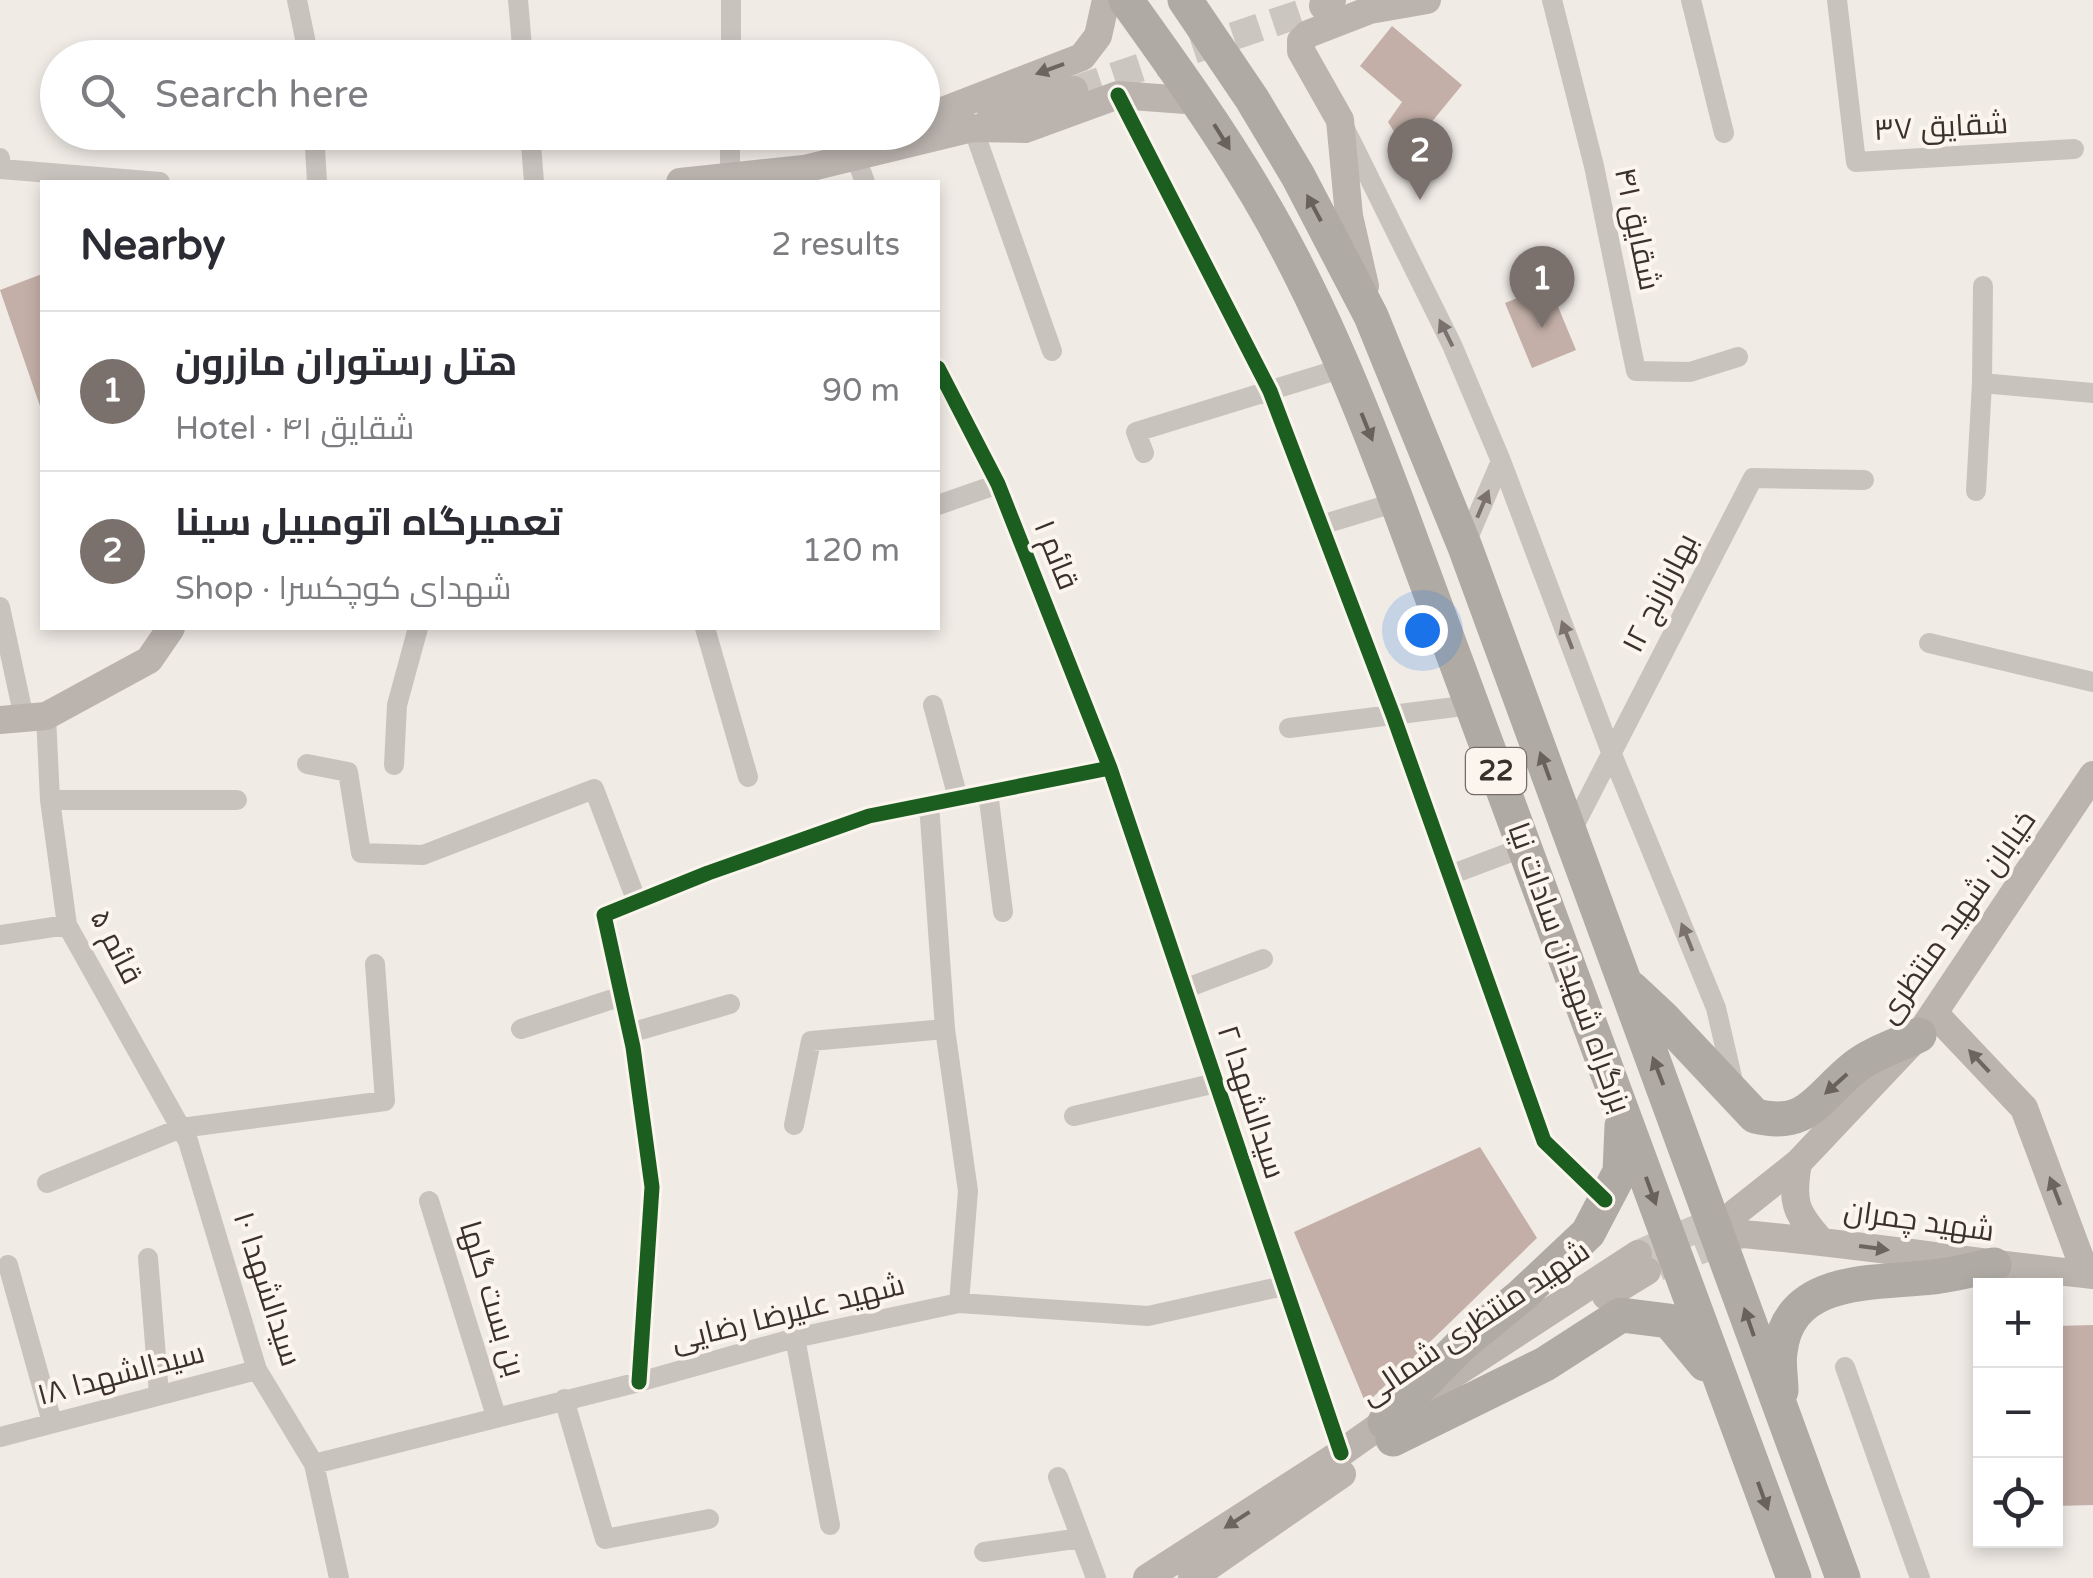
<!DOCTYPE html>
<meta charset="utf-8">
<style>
body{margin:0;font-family:"Varela Round",Cairo,sans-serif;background:#f7f7f7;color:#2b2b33}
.controls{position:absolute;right:30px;bottom:30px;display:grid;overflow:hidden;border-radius:0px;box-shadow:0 5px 15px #0003}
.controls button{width:90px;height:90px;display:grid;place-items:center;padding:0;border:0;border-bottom:2px solid #e1e1e2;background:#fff;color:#2b2b33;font:50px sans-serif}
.you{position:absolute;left:1422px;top:630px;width:35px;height:35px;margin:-25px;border:8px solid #fff;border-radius:50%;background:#1a73e8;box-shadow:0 0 0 15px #1a73e833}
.badge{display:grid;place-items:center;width:65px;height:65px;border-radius:50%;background:#7a716c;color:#fff;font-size:32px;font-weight:700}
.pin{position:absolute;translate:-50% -82px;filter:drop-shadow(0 2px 5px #0008)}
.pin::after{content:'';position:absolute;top:52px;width:35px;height:30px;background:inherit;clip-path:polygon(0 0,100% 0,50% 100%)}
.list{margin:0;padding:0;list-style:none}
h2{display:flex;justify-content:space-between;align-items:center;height:130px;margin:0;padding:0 40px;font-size:42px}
h2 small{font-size:32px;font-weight:400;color:#7c7c81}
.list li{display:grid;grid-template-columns:65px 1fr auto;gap:30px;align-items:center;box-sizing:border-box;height:160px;padding:0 40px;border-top:2px solid #e1e1e2}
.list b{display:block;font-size:38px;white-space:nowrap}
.list p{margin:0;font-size:32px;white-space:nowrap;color:#7c7c81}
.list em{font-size:32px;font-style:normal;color:#7c7c81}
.icon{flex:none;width:55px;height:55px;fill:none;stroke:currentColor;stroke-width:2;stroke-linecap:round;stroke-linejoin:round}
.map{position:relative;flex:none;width:2093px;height:1578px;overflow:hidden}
.search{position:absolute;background:#fff;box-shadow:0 5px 15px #0003;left:40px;top:40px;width:900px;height:110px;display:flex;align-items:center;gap:25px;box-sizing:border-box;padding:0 35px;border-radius:55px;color:#7c7c81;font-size:38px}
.panel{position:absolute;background:#fff;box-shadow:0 5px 15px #0003;left:40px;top:180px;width:900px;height:450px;border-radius:0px}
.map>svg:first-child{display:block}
.building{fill:#c3afa7}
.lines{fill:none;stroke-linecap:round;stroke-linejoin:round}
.secondary-tunnel{stroke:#ccc6c0;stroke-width:28;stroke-dasharray:28 14;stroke-linecap:butt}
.street{stroke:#c9c3be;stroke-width:20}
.secondary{stroke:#bab3ae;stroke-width:28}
.highway{stroke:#afaaa4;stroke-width:35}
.cycleway-casing{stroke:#fbf5ee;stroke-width:21}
.cycleway{stroke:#1b5e20;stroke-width:15}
.oneway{fill:#6e645f}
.oneway2{fill:#69615b}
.oneway3{fill:#7b726d}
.labels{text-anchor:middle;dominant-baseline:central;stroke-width:8;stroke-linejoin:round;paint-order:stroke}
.shield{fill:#fbf5ee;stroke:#756b66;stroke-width:2.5}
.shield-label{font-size:28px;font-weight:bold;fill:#3b302b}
.street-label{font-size:30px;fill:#3b302b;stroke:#fbf5ee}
</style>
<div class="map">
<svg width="2093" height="1578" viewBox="0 0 2093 1578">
<rect width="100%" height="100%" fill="#f0ebe5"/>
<path class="building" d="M1392,26l70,59 -55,67 -19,-30 14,-20 -42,-36z
M42,274v131l-2,1 -40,-116z
M1549,285l27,65 -44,18 -27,-65z
M1480,1147l57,91 -171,166 -72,-172z
M2093,1325v180l-37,1v-180z"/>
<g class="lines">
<path class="secondary-tunnel" d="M1074,90l249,-84
M1638,1254l91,-39
M1658,1267l81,-32"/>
<path class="street" d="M297,0l12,58
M518,0l5,58
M1552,0l42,166 42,205 54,1 48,-15
M1691,0l33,133
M1837,0l19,162 218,-13
M440,56l4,2
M731,58v-58
M1118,95l152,296 123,324 151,426 61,59
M973,128l79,223
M1346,131l106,214 49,116 110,291 105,256 19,82
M314,132l3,50
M530,132l4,50
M0,158l1,11 159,13
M856,158l9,24
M730,177v-45
M938,368l60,116 112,284 231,685
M1982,383l111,10
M1144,453l-8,-21 207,-64
M1976,491l6,-108 1,-97
M938,505l60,-21
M1321,525l76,-23
M1465,545l36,-84
M0,607l24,111
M705,628l43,149
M1929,643l164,39
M933,705l25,93
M46,716l4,84 17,125 121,216 69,229 57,94 25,114
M1289,728l182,-23
M307,764l41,8 13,81 62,2 171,-66 43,113
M394,765l3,-60 21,-77
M988,792l15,120
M50,800h187
M929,804l16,225 23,162 -9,112
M1570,834l183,-356 111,2
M1450,875l74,-28
M0,935l67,-10
M1184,989l79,-30
M521,1029l101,-33
M630,1033l100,-29
M1074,1116l142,-33
M794,1125l17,-84 134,-12
M47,1183l134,-55 204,-27 -10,-137
M429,1201l67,215
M148,1258l11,136
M8,1265l44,157
M795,1338l35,187
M1845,1367l75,211
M639,1382l13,-195 -19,-140 -29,-132 104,-42 161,-57 241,-48
M564,1399l41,140 104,-20
M0,1437l257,-67
M314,1464l325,-82 156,-44 164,-35 189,13 135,-30
M1058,1477l38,101
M984,1552l97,-14"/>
<path class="secondary" d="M1323,6l9,-6
M922,119l160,-62 16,-21 8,-36
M988,122l86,-32
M680,182l124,-13 169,-41 52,1 93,-34 81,6
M1365,286l-16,-70 -9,-96 -39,-69v-10l7,-7 62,-24 57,-10
M0,720l46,-4 103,-56 22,-32
M1934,1013l90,95 62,166
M1798,1163c-7,39 -3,49 23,78
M1735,1213l63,-50 121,-128 174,-260
M1742,1234c117,10 234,29 351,41
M1606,1296l41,-25
M1434,1387l204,-133
M1147,1578l194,-125 58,-41
M1192,1578l150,-104"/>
<path class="highway" d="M1126,0c46,64 92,128 132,196 57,96 100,202 139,306l397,1076
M1185,0l67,99 46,77 73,140 94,231 378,1031
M1632,989l30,28 93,99c54,13 62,-19 100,-49 17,-14 44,-22 64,-32
M1781,1391c0,-13 -3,-27 -1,-39 9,-78 97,-68 153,-75 20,-2 41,-8 61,-12
M1385,1422l77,-78 59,-48 67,-63 32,-61 2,-46
M1393,1439l152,-75 76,-49 48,6 36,43"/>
<defs>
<path id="cycleway" d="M1118,95l152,296 123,324 151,426 61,59
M938,368l60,116 112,284 231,685
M639,1382l13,-195 -19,-140 -29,-132 104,-42 161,-57 241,-48"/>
</defs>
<use href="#cycleway" class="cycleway-casing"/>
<use href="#cycleway" class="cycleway"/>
</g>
<defs><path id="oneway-solid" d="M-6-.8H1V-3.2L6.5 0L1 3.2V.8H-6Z" transform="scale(2.5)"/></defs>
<g class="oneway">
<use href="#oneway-solid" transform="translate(1050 69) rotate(160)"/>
<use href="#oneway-solid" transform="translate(1979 1061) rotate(-133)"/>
<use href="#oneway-solid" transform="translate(2055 1191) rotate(-111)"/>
<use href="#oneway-solid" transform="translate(1874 1248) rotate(8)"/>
<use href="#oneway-solid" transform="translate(1237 1520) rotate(147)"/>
</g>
<g class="oneway2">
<use href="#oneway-solid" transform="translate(1222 137) rotate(58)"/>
<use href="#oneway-solid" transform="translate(1314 208) rotate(-118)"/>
<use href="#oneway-solid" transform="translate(1367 427) rotate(68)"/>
<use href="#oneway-solid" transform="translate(1545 766) rotate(-110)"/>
<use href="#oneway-solid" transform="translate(1658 1071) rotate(-111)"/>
<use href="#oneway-solid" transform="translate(1836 1084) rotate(138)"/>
<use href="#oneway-solid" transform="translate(1651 1191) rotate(70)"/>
<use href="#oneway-solid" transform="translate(1749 1322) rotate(-109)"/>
<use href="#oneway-solid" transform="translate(1763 1496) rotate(70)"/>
</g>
<g class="oneway3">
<use href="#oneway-solid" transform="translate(1446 333) rotate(-116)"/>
<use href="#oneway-solid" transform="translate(1483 504) rotate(-67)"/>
<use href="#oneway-solid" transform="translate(1567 635) rotate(-111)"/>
<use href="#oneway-solid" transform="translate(1687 937) rotate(-112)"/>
</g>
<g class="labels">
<rect class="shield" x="1466" y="748" width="60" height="46" rx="8"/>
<g class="shield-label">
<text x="1496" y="771">22</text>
</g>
<g class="street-label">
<text transform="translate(1941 127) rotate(-3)">شقایق ۳۷</text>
<text transform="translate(1637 229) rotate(78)">شقایق ۴۱</text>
<text transform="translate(1056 555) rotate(68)">قائم ۱</text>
<text transform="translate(1660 593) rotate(-63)">بهارنارنج ۱۲</text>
<text transform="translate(1957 917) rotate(-55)">خیابان شهید منتظری</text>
<text transform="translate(116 947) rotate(63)">قائم ۵</text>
<text transform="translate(1569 968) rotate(70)">بزرگراه شهیدان سادات نیا</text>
<text transform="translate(1251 1102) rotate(72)">سیدالشهدا ۲</text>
<text transform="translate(1919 1221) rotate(8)">شهید چمران</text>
<text transform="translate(267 1289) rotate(72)">سیدالشهدا ۱۰</text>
<text transform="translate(492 1299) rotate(73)">بن بست گلها</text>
<text transform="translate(788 1313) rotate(-14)">شهید علیرضا رضایی</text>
<text transform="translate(1475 1323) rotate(-34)">شهید منتظری شمالی</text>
<text transform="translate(121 1374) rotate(-15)">سیدالشهدا ۱۸</text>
</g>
</g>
</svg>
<div class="controls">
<button>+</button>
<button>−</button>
<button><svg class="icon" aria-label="locate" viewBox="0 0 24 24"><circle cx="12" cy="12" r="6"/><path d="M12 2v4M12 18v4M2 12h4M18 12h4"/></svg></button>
</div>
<div class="you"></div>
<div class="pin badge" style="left:1542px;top:328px">1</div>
<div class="pin badge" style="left:1420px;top:200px">2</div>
<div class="search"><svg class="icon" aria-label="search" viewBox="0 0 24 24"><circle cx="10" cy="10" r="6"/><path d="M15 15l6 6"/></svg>Search here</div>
<section class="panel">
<h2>Nearby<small>2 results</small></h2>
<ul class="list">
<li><span class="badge">1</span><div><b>هتل رستوران مازرون</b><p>Hotel · شقایق ۴۱</p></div><em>90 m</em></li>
<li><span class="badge">2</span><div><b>تعمیرگاه اتومبیل سینا</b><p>Shop · شهدای کوچکسرا</p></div><em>120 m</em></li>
</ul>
</section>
</div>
